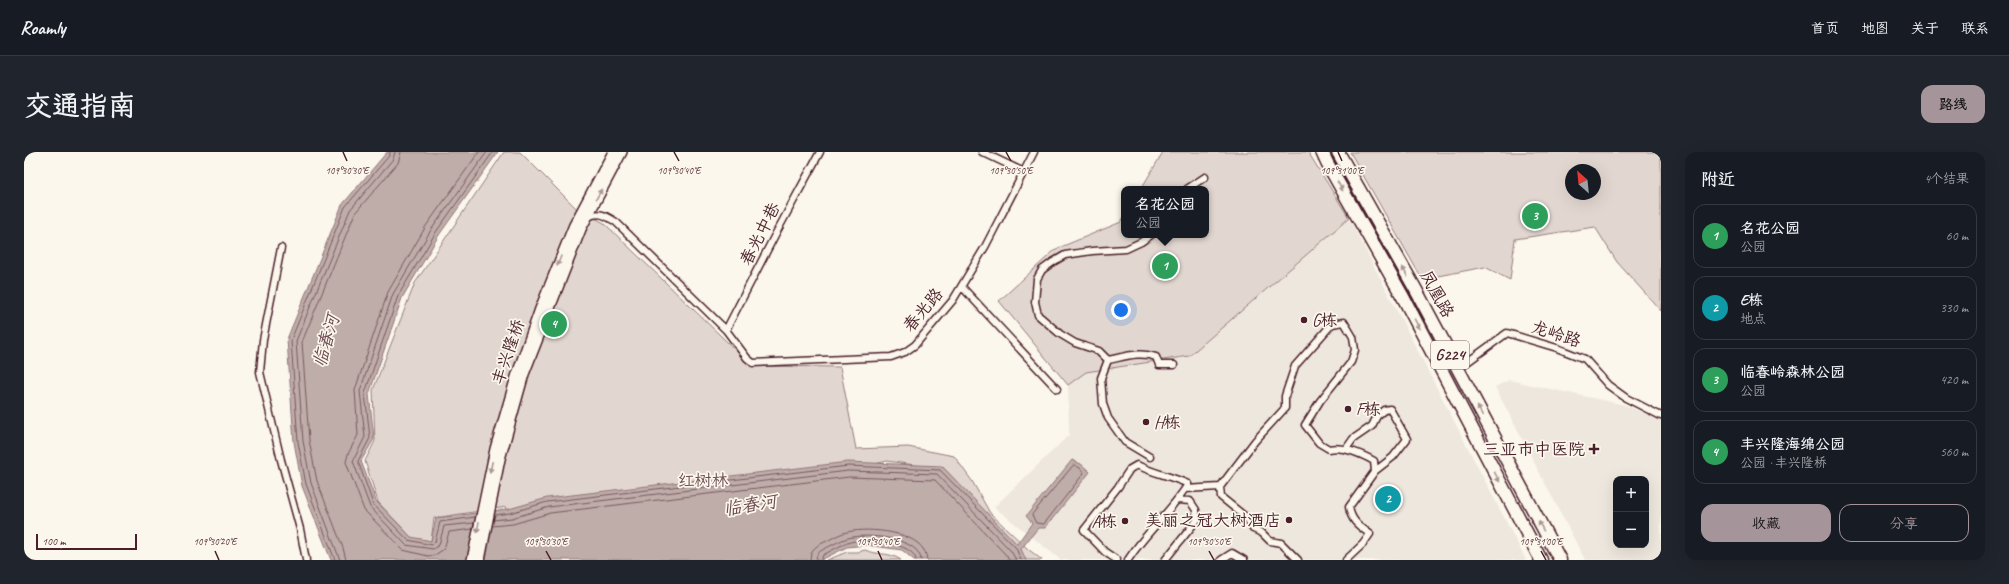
<!DOCTYPE html>
<html lang="zh">
<meta charset="utf-8">
<style>
body{margin:0;font-family:Caveat,"LXGW WenKai TC",sans-serif;background:#20242c;color:#f1f3f6}
.controls{position:absolute;right:12px;bottom:12px;display:grid;overflow:hidden;border-radius:8px;box-shadow:0 4px 16px #0002}
.controls button{width:36px;height:36px;display:grid;place-items:center;padding:0;border:0;border-bottom:1px solid #363941;background:#171b24;color:#f1f3f6;font:20px sans-serif}
.compass{position:absolute;left:1541px;top:12px;width:36px;height:36px;border-radius:50%;background:#171b24;box-shadow:0 4px 16px #0002;rotate:333deg}
.scale{position:absolute;left:12px;bottom:10px;width:101px;box-sizing:border-box;padding-left:4px;border:2px solid #4a1f2b;border-top:0;font-size:11px;line-height:14px;white-space:nowrap;color:#4a1f2b;-webkit-text-stroke:3px #fbf7ec;paint-order:stroke}
.you{position:absolute;left:1097px;top:158px;width:14px;height:14px;margin:-10px;border:3px solid #fff;border-radius:50%;background:#1a73e8;box-shadow:0 0 0 6px #1a73e833}
.badge{display:grid;place-items:center;width:26px;height:26px;border-radius:50%;background:#a6949b;color:#fff;font-size:13px;font-weight:700}
.pin{position:absolute;translate:-50% -50%;border:2px solid #fff;box-shadow:0 1px 4px #0006}
.popup{position:absolute;left:1097px;top:34px;width:88px;height:52px;box-sizing:border-box;display:grid;place-content:center;border-radius:8px;background:#171b24;filter:drop-shadow(0 1px 3px #0005);font-size:13px;white-space:nowrap;color:#9ea1a6}
.popup b{font-size:15px;color:#f1f3f6}
.popup::after{content:'';position:absolute;left:50%;top:100%;margin-left:-8px;border:8px solid transparent;border-top-color:#171b24}
.list{margin:0;padding:0;list-style:none}
h2{display:flex;justify-content:space-between;align-items:center;height:52px;margin:0;padding:0 16px;font-size:17px}
h2 small{font-size:13px;font-weight:400;color:#9ea1a6}
.list li{display:grid;grid-template-columns:26px 1fr auto;gap:12px;align-items:center;box-sizing:border-box;height:64px;margin:0 8px 8px;padding:0 8px;border:1px solid #363941;border-radius:12px}
.list b{display:block;font-size:15px;white-space:nowrap}
.list p{margin:0;font-size:13px;white-space:nowrap;color:#9ea1a6}
.list em{font-size:13px;font-style:normal;color:#9ea1a6}
.actions{display:flex;gap:8px;padding:12px 16px}
.actions a{flex:1;padding:9px 0;border:1px solid #a6949b;border-radius:12px;text-align:center;font-size:14px;color:#a6949b}
.actions .main{background:#a6949b;color:#111}
.map{position:relative;flex:none;width:1637px;height:408px;overflow:hidden;border-radius:12px}
header{display:flex;align-items:center;gap:24px;box-sizing:border-box;height:56px;padding:0 20px;background:#171b24;border-bottom:1px solid #363941}
header strong{font-size:19px}
nav{display:flex;gap:22px;margin-inline-start:auto;font-size:14px}
.intro{display:flex;align-items:center;justify-content:space-between;box-sizing:border-box;height:96px;padding:0 24px}
h1{margin:0;font-size:28px}
.button{padding:10px 18px;border-radius:12px;background:#a6949b;color:#111;font-size:14px;font-weight:700}
main{display:flex;gap:24px;padding:0 24px}
aside{flex:1;background:#171b24;border-radius:12px;box-shadow:0 4px 16px #0002}
.map>svg:first-child{display:block}
.built{fill:#eee7de;fill-rule:evenodd}
.green{fill:#e2d7d0;stroke:#967b7e;fill-rule:evenodd}
.water{fill:#bfadaa;stroke:#907477}
.lines{fill:none;stroke-linecap:round;stroke-linejoin:round}
.shore{stroke:#79585e;stroke-width:1}
.street-casing{stroke:#4a1f2b;stroke-width:9}
.secondary-casing{stroke:#4a1f2b;stroke-width:12}
.highway-casing{stroke:#4a1f2b;stroke-width:15}
.street{stroke:#fbf7ec;stroke-width:6}
.secondary{stroke:#fbf7ec;stroke-width:9}
.highway{stroke:#fbf7ec;stroke-width:12}
.oneway{fill:#ab9695}
.ticks{fill:none;stroke:#4a1f2b;stroke-width:1.5}
.poi-dot{fill:#4a1f2b;stroke:#fbf7ec;stroke-width:1.5}
.labels{text-anchor:middle;dominant-baseline:central;stroke-width:3.5;stroke-linejoin:round;paint-order:stroke}
.shield{fill:#fbf7ec;stroke:#7f6065;stroke-width:1}
.shield-label{font-size:16px;font-weight:bold;fill:#4a1f2b}
.street-label{font-size:17px;fill:#4a1f2b;stroke:#fbf7ec}
.poi-label{font-size:17px;fill:#4a1f2b;stroke:#fbf7ec;text-anchor:start}
.park-label{font-size:17px;fill:#704d54;stroke:#fbf7ec}
.water-label{font-size:18px;font-style:italic;fill:#6d4a51;stroke:#fbf7ec}
.ticks-label{font-size:10px;text-anchor:middle;fill:#4a1f2b;stroke:#fbf7ec;stroke-width:3.5;stroke-linejoin:round;paint-order:stroke}
</style>
<header>
<strong>Roamly</strong>
<nav><a>首页</a><a>地图</a><a>关于</a><a>联系</a></nav>
</header>
<div class="intro"><h1>交通指南</h1><a class="button">路线</a></div>
<main>
<div class="map">
<svg width="1637" height="408" viewBox="0 0 1637 408">
<rect width="100%" height="100%" fill="#fbf7ec"/>
<filter id="ink" filterUnits="userSpaceOnUse"><feTurbulence type="fractalNoise" baseFrequency=".025" numOctaves="2"/><feDisplacementMap in="SourceGraphic" scale="8" xChannelSelector="R" yChannelSelector="G"/><feConvolveMatrix kernelMatrix="1 2 1 2 8 2 1 2 1" color-interpolation-filters="sRGB"/></filter>
<g filter="url(#ink)">
<path class="built" d="M1325,66l177,342h-465l-67,-53 75,-72 -1,-50 17,-13 104,-16z
M1485,228l116,25 36,15v140h-76l-90,-173zM1592,327h30v66h-30z"/>
<path class="green" d="M480,0h16l56,56 28,15 148,143 88,1 16,82 52,-2 46,9 18,25 18,32 38,36 14,11h-17l-83,-91 -55,-8 -391,94 10,-48 -72,11 -3,23 -19,-3 -34,-36 -13,-41 10,-20 -2,-51 42,-107z
M1139,0h145l41,66 -160,138 -103,16 -18,13 -69,-84 57,-52 65,-27 3,-5v18h82v-46h-65z
M1326,0h311v159l-44,-49 -22,-35 -80,12 -5,41 -25,-13 -63,12zM1547,18h24v24h-24z
M841,398c13,6 22,1 36,10h-74l20,-8h11z"/>
<path class="water" d="M363,0h111l-59,83 -37,63 -33,96 5,45 -13,22 15,40 35,36 20,4 5,-23 73,-9 38,-11 301,-36 94,4 75,78 15,-21 -6,-7 46,-56 9,4 9,8 -45,56h-7l-17,21 5,11h-112l-12,-10 -36,-5 -19,2 -26,13h-490l-29,-74 -8,-44 -7,-103 55,-134z"/>
<g class="lines">
<path class="shore" d="M1050,313l6,3 4,5 -40,51 -8,-1 -4,-8z
M471,363l15,-2 37,-11 301,-36 92,4 76,78 5,12
M451,365l-35,5 -5,20 -3,3 -24,-5 -35,-36 -15,-43 12,-23 -5,-45 33,-97 38,-64 57,-80
M469,368l19,-2 37,-11 299,-36 89,3 74,77 5,9
M450,371l-30,3 -5,19 -6,4 -27,-4 -36,-38 -17,-46 12,-24 -5,-46 33,-97 38,-64 56,-78
M468,374l21,-2 37,-11 299,-36 86,3 71,75 3,5
M449,377l-24,3 -5,17 -9,6 -7,1 -25,-6 -39,-40 -18,-48 2,-8 10,-19 -3,-45 33,-98 38,-66 53,-74
M311,408l-29,-76 -8,-42 -7,-102 54,-133 44,-51 1,-4
M316,408l-29,-77 -8,-42 -7,-100 54,-131 43,-51 2,-7
M322,408l-3,-12 -26,-67 -8,-41 -7,-98 53,-129 43,-50 3,-11
M786,408c0,-12 8,-15 17,-19 9,-5 16,-9 26,-10 21,-3 73,1 74,29
M792,408c0,-9 7,-10 14,-14 8,-4 15,-8 23,-9 17,-3 67,1 68,23
M797,408l2,-5c10,-5 20,-12 32,-14 13,-1 59,1 61,19"/>
<defs>
<path id="street" d="M958,0l42,20
M1163,37l18,-12
M564,65c12,-6 18,-1 28,5l110,108 21,28 6,5 138,-6 14,-5 10,-7 38,-45 32,-53 49,-95
M257,96l-18,92 -3,32 21,88 19,69 6,31
M938,135l95,102
M702,178l49,-95 45,-83
M1084,208l-9,-9 -24,-8 -15,-9 -22,-19 -3,-13 2,-23 5,-9 11,-8 12,-7 27,-4 34,-2 15,-7 10,-7
M1433,215l9,-4 41,-30 50,15 28,11 23,26 18,13 35,18
M1322,297l7,-10 19,-13 5,-10 7,-6 6,-1 17,30 -14,18 -18,14
M1126,305l-25,-15 -17,-24 -5,-14 -2,-26 7,-18c16,-3 32,-9 48,-3l3,8h15
M1196,335l35,-46 30,-33v-12l10,-30 37,-42 12,-2 9,15 2,13 -4,12 -31,39 -15,24 14,18 10,6c14,-3 32,5 45,12l1,10 -26,36c2,14 10,19 21,27l-7,10 -17,16
M1161,337l35,-2 1,10 26,21 6,11 9,4 8,8 11,2 17,17
M1093,408l-12,-8 -21,-22 34,-43 12,-18 7,-4c16,8 34,11 51,19 -17,28 -43,49 -60,76
M1141,408l32,-40 -1,-10 -6,-9 -12,-1
M1197,408l11,-7 12,7"/>
<path id="secondary" d="M448,408l23,-111 21,-72 24,-68 34,-84 39,-73
M456,408l20,-101 24,-85 57,-145 41,-77"/>
<path id="highway" d="M1298,0l5,11 76,134 138,263
M1314,0l78,138 144,270"/>
</defs>
<use href="#street" class="street-casing"/>
<use href="#secondary" class="secondary-casing"/>
<use href="#highway" class="highway-casing"/>
<use href="#street" class="street"/>
<use href="#secondary" class="secondary"/>
<use href="#highway" class="highway"/>
</g>
<defs><path id="oneway-solid" d="M-6-.8H1V-3.2L6.5 0L1 3.2V.8H-6Z"/></defs>
<g class="oneway">
<use href="#oneway-solid" transform="translate(1316 34) rotate(60)"/>
<use href="#oneway-solid" transform="translate(575 42) rotate(-61)"/>
<use href="#oneway-solid" transform="translate(535 109) rotate(112)"/>
<use href="#oneway-solid" transform="translate(1381 120) rotate(-119)"/>
<use href="#oneway-solid" transform="translate(1393 172) rotate(62)"/>
<use href="#oneway-solid" transform="translate(1456 259) rotate(-118)"/>
<use href="#oneway-solid" transform="translate(467 315) rotate(103)"/>
<use href="#oneway-solid" transform="translate(1473 325) rotate(62)"/>
<use href="#oneway-solid" transform="translate(1517 374) rotate(-118)"/>
<use href="#oneway-solid" transform="translate(454 375) rotate(100)"/>
</g>
</g>
<path class="ticks" d="M319,0l4,9M650,0l5,9M982,0l5,9M1314,0l4,9M191,399l4,9M522,399l5,9M854,399l4,9M1185,399l5,9M1517,399l5,9"/>
<g class="poi-dot">
<circle cx="1280" cy="168" r="4"/>
<circle cx="1324" cy="257" r="4"/>
<circle cx="1122" cy="270" r="4"/>
<path d="M1568 291h4v4h4v4h-4v4h-4v-4h-4v-4h4z"/>
<circle cx="1265" cy="368" r="4"/>
<circle cx="1101" cy="369" r="4"/>
</g>
<g class="labels">
<rect class="shield" x="1407" y="189" width="38" height="28" rx="3"/>
<g class="shield-label">
<text x="1426" y="203">G224</text>
</g>
<g class="street-label">
<text transform="translate(736 82) rotate(-63)">春光中巷</text>
<text transform="translate(1413 142) rotate(61)">凤凰路</text>
<text transform="translate(899 158) rotate(-50)">春光路</text>
<text transform="translate(1532 182) rotate(18)">龙岭路</text>
<text transform="translate(484 200) rotate(-71)">丰兴隆桥</text>
</g>
<g class="poi-label">
<text x="1288" y="168">G栋</text>
<text x="1332" y="257">F栋</text>
<text x="1130" y="270">H栋</text>
<text x="1561" y="297" text-anchor="end">三亚市中医院</text>
<text x="1257" y="368" text-anchor="end">美丽之冠大树酒店</text>
<text x="1093" y="369" text-anchor="end">A栋</text>
</g>
<g class="park-label">
<text x="679" y="328">红树林</text>
</g>
<g class="water-label">
<text transform="translate(302 189) rotate(-74)">临春河</text>
<text transform="translate(726 353) rotate(-9)">临春河</text>
</g>
</g>
<g class="ticks-label">
<text x="323" y="22">109°30'30"E</text>
<text x="655" y="22">109°30'40"E</text>
<text x="987" y="22">109°30'50"E</text>
<text x="1318" y="22">109°31'00"E</text>
<text x="191" y="393">109°30'20"E</text>
<text x="522" y="393">109°30'30"E</text>
<text x="854" y="393">109°30'40"E</text>
<text x="1185" y="393">109°30'50"E</text>
<text x="1517" y="393">109°31'00"E</text>
</g>
</svg>
<div class="controls">
<button>+</button>
<button>−</button>
</div>
<svg class="compass" viewBox="-18 -18 36 36"><path d="M0-13l5 13h-10z" fill="#e53935"/><path d="M0 13l5-13h-10z" fill="#9ea1a6"/></svg>
<div class="scale">100 m</div>
<div class="you"></div>
<div class="pin badge" style="left:1141px;top:114px;background:#2e9e5b">1</div>
<div class="popup"><b>名花公园</b>公园</div>
<div class="pin badge" style="left:1364px;top:347px;background:#0f9aa8">2</div>
<div class="pin badge" style="left:1511px;top:64px;background:#2e9e5b">3</div>
<div class="pin badge" style="left:530px;top:172px;background:#2e9e5b">4</div>
</div>
<aside>
<h2>附近<small>4个结果</small></h2>
<ul class="list">
<li><span class="badge" style="background:#2e9e5b">1</span><div><b>名花公园</b><p>公园</p></div><em>60 m</em></li>
<li><span class="badge" style="background:#0f9aa8">2</span><div><b>E栋</b><p>地点</p></div><em>330 m</em></li>
<li><span class="badge" style="background:#2e9e5b">3</span><div><b>临春岭森林公园</b><p>公园</p></div><em>420 m</em></li>
<li><span class="badge" style="background:#2e9e5b">4</span><div><b>丰兴隆海绵公园</b><p>公园 · 丰兴隆桥</p></div><em>560 m</em></li>
</ul>
<div class="actions"><a class="main">收藏</a><a>分享</a></div>
</aside>
</main>
